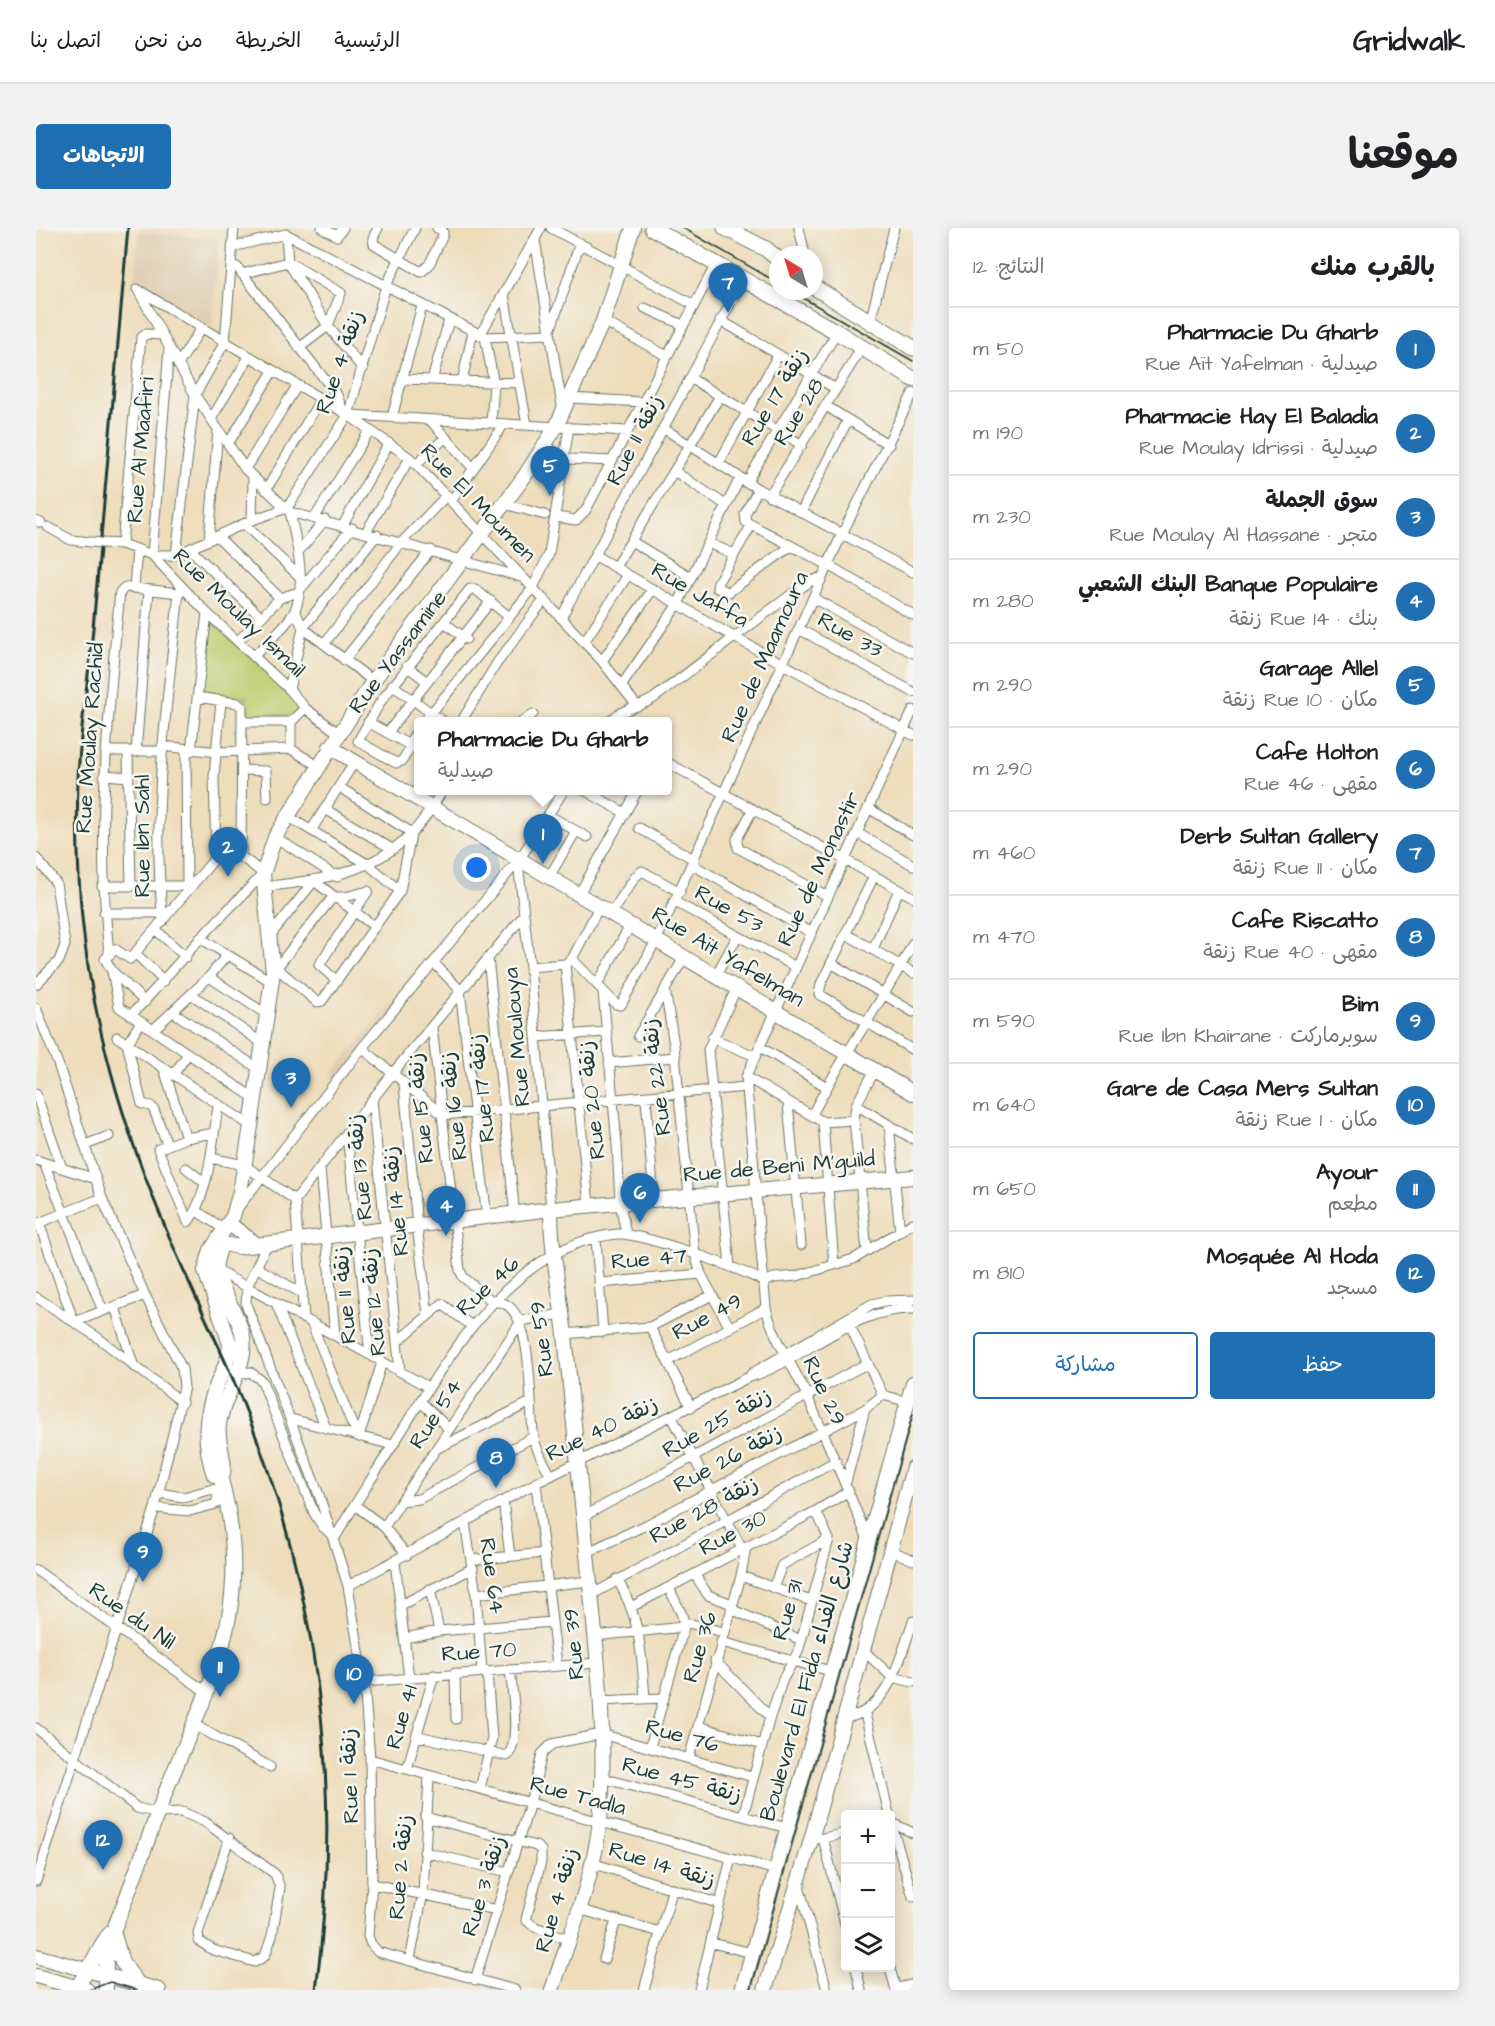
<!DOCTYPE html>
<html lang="ar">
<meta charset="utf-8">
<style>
body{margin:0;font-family:"Architects Daughter","Playpen Sans Arabic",sans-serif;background:#f2f2f2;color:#202124;direction:rtl}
.controls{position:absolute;right:18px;bottom:18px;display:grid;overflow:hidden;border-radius:6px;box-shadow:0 3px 15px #0003}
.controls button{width:54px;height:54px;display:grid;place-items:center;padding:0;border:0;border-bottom:2px solid #e0e0e0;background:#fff;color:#202124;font:30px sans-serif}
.compass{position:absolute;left:733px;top:18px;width:54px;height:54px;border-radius:50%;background:#fff;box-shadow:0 3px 15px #0003;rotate:322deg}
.you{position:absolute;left:441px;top:640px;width:21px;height:21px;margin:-15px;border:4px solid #fff;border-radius:50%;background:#1a73e8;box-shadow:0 0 0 9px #1a73e833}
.badge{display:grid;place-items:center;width:39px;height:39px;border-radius:50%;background:#1f6fb2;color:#fff;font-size:20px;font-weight:700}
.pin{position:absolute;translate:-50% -50px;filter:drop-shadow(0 2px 3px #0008)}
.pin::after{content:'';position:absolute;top:32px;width:21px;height:18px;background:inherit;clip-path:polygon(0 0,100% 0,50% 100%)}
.popup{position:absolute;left:378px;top:489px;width:258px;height:78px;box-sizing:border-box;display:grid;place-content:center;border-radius:6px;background:#fff;filter:drop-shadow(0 2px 4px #0005);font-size:20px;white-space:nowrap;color:#757577}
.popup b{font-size:22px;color:#202124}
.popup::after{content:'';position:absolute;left:50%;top:100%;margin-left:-12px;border:12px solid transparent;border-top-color:#fff}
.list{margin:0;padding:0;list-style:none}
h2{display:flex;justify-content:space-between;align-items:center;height:78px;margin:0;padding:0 24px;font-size:26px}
h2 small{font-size:20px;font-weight:400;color:#757577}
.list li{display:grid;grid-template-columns:39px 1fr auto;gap:18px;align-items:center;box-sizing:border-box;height:84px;padding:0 24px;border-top:2px solid #e0e0e0}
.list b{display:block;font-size:22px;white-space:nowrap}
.list p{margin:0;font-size:20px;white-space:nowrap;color:#757577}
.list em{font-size:20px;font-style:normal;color:#757577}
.actions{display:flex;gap:12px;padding:18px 24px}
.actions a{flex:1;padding:14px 0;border:2px solid #1f6fb2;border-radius:6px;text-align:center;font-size:21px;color:#1f6fb2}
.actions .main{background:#1f6fb2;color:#fff}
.icon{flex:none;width:33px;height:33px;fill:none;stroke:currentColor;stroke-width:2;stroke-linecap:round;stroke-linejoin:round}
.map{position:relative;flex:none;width:877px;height:1762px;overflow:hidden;direction:ltr;border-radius:6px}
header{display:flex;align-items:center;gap:36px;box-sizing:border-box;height:84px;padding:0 30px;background:#fff;border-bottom:2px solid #e0e0e0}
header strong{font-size:28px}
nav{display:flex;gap:33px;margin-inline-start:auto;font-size:21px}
.intro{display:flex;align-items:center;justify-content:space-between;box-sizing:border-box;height:144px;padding:0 36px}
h1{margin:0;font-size:42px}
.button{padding:15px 27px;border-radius:6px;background:#1f6fb2;color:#fff;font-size:21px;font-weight:700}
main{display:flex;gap:36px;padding:0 36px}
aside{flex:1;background:#fff;border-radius:6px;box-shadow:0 3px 15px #0003}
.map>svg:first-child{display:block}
.built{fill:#e0ceb2}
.green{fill:#becc6e;stroke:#6e8451;stroke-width:1.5}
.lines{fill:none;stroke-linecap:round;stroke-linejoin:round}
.street-casing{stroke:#677563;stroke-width:11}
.secondary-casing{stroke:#677563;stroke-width:16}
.primary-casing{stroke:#677563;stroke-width:17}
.street{stroke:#fff;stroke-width:9}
.secondary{stroke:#fff;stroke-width:14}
.primary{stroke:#fff;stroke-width:15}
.tram{stroke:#1f3d34;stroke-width:1.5}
.rail{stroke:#1f3d34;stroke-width:3}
.street-bridge-casing{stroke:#677563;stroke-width:11;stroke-linecap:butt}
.street-bridge{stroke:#fff;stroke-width:9}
.labels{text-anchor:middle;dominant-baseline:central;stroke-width:5;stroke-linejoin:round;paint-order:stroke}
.street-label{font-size:22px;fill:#1f3d34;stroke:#f6f6f2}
</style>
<header>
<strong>Gridwalk</strong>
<nav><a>الرئيسية</a><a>الخريطة</a><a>من نحن</a><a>اتصل بنا</a></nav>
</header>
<div class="intro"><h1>موقعنا</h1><a class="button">الاتجاهات</a></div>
<main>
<aside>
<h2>بالقرب منك<small>النتائج: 12</small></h2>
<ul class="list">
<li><span class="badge">1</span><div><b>Pharmacie Du Gharb</b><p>صيدلية · Rue Aït Yafelman</p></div><em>50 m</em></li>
<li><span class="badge">2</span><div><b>Pharmacie Hay El Baladia</b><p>صيدلية · Rue Moulay Idrissi</p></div><em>190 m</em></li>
<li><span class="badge">3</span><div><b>سوق الجملة</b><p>متجر · Rue Moulay Al Hassane</p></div><em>230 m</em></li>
<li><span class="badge">4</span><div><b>Banque Populaire البنك الشعبي</b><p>بنك · Rue 14 زنقة</p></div><em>280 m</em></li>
<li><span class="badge">5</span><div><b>Garage Allel</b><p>مكان · Rue 10 زنقة</p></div><em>290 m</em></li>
<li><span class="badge">6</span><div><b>Cafe Holton</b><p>مقهى · Rue 46</p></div><em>290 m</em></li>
<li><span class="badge">7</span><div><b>Derb Sultan Gallery</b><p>مكان · Rue 11 زنقة</p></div><em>460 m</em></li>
<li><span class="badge">8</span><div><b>Cafe Riscatto</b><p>مقهى · Rue 40 زنقة</p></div><em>470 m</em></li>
<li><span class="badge">9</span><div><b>Bim</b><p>سوبرماركت · Rue Ibn Khairane</p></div><em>590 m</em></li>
<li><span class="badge">10</span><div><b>Gare de Casa Mers Sultan</b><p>مكان · Rue 1 زنقة</p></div><em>640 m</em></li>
<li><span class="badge">11</span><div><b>Ayour</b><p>مطعم</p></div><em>650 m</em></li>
<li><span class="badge">12</span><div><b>Mosquée Al Hoda</b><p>مسجد</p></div><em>810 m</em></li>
</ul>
<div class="actions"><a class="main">حفظ</a><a>مشاركة</a></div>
</aside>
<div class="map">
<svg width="877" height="1762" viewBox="0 0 877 1762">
<rect width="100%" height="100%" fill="#f6f6f2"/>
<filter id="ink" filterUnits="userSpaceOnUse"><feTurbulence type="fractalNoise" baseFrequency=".0167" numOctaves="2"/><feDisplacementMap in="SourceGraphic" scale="12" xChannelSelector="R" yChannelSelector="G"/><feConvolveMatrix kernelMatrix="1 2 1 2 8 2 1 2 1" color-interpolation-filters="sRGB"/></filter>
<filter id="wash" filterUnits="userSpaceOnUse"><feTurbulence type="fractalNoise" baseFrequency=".008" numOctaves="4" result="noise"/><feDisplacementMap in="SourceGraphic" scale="24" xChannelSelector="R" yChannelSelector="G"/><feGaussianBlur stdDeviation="1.35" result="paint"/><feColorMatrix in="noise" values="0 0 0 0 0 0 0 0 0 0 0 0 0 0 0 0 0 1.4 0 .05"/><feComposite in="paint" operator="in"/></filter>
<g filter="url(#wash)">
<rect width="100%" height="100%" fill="#edb"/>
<path class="built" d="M103,4l80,7 -7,90 -78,-46z
M359,771l8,6 -63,79 -10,-8z"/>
<path class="green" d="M174,392l78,70 12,17 -5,9 -48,-1 -1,-17 -45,-5z"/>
</g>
<g filter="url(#ink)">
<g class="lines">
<defs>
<path id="street" d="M286,0l15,8 6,-8
M342,0l-5,10 1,6 47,28 8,-7 14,-30v-4l-6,-3
M515,0l143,77
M763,0l6,27
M250,6l199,103 64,-3 31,-91
M250,6l2,28 40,64 35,43
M499,12l28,172
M196,19l54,-13
M254,35l51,30 -13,33
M195,37l6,2 100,128 6,17
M206,46l46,-12
M101,61l211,126 62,43 192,203 35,45
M102,62l57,105 50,74 45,43 231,65
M468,66l23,131
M609,80l38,17
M684,92l116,69
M567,93l64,35
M834,94l24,-94
M444,107l61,-107
M449,109l9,47 -3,39
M263,120l29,-22
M142,137l23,-37
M654,150l112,67
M366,151l118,4
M396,152l17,-60
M426,154l11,-51
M534,170l73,4
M790,178l63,39
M314,187l278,16
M356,189l30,-111
M175,191l38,-62
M394,192l43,48
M627,200l95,61 155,83
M192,216l45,-73
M510,216l18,18
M528,234l6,-3 42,2
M683,235l59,-108
M380,236l29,-26
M209,241l52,-83
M638,243l52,34
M710,255l91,-151
M722,261l-13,25 1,8 82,43 85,50
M230,262l55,-91
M733,268l92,-147
M416,272l52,-76
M468,276l41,11
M765,284l47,-92
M279,289l55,-87
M520,289l20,3 10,-10 129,-244
M216,292l1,-41
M0,293l5,2
M208,296l55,52
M307,297l46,-82
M715,298l-33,56 -1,6 12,4 62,-46
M12,299l23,13 10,1
M330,304l44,-74
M181,308l63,62 18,-6 54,-64
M173,312l9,-111
M595,313l60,36
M65,315l21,1 30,11 55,58 82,76 16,19 33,25
M672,315l26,11
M86,316l19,-206 5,-4 16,1
M154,321l71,68
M262,324l27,-32
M116,327h24l76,-35 35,-12 61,-93 38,-129 29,-58
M116,327l17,-206
M140,327l19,-160 30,-53 9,-114
M560,328l136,80 181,99
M579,339l105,-171
M98,360l3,-39
M777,370l100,55
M259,383l8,17 70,53
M525,390l182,-338
M408,394l22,17
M763,401l114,63
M202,413l42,-43
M548,414l44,-67
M288,416l77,-101 46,-48
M218,428c10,-11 36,-33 41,-46 12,-29 1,-69 -5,-98
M308,432l87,-110
M566,433l51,-72
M371,438l19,15
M356,457l52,37
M586,457l56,-81 62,-126
M253,461l14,-61 74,-93
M161,469l40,6 5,4 -1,149
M206,494h49
M332,494l50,28
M388,494l109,-134 16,-34 20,-127
M425,494l36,-59 47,-63
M486,494l11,-8
M574,494c11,-14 29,-14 44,-24 52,-38 102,-79 155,-116l13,-5
M352,504l103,-131
M372,516l10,-14
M126,518l56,6 73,-3 27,17
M375,518l-9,15 -6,2 -38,-22 23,-40 89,-112h5l33,27
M255,521v-27l14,-14
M150,522l1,135
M69,523h56
M155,523l16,-138
M100,524l13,-162
M92,525l3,133
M632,535l245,134
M207,542l23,1 1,27
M68,547l25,2
M303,559l73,46
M548,562l41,23
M832,580l45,27
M289,581l67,40
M717,581l-16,30 1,9 89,48
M512,587l39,22
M251,588l82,49 31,26
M603,600l56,32
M276,601l43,-68
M821,605l56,32
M239,609l62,40
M180,629l-2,-81 7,-75
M0,630l20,25 9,62 -6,16 -23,23
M482,634l12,105 21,242
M657,637l117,67
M838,648l-53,108 -2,10 94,56
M513,649l27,-46
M66,658h89
M228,659c54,-7 104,-12 146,-52 13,-12 23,-30 33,-45
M543,666l59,-104
M639,674l121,65
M576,684l23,-35 7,-6 38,21
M68,685h58
M127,693c-12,-110 4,-219 16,-328
M120,702l30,27
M810,706l67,39
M233,709l45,-56 61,46
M164,710l72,44
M837,721l26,-59
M99,725l29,28
M73,726c-13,-122 -1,-241 11,-362l5,-5 54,6
M452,730l27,257
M536,731l44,45 5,1 36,-66 185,-405 71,-141
M398,735l26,27
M795,735l82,49
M494,739l35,-3
M242,741l39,33 5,-1 78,-110 11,-56
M76,743l7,36 135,91
M237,744l60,-75h12l23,-6
M680,747l21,-38
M173,749l57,37
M301,753l-18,-16 49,-74
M561,757l34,-61
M629,761l9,56 21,210 6,19 29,54
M424,762l27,228
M567,764l14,152 3,59 6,31
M155,766l71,49
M0,780l22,56 44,134 43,97 37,74 2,18 -29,121 -119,373
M137,784l86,57
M95,787c25,-25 47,-53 71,-78 20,-22 41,-42 61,-63 -14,-12 -27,-26 -47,-17l-86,102 -15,-10 -10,10 7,12 33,31
M105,794l-14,22 15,60 9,2 3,4 13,34
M396,799l28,243 3,7 30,25c44,-6 35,110 41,136 2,13 11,26 17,38
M117,802l56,-53 18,-22
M602,808l47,-80
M81,809l134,89
M500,809l69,-5
M676,810l43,18
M724,819l67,40
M326,820l81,67 303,-28
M573,835l66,-6
M128,841l22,69
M137,847l15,-21
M710,849l77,45 31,-2
M368,856l13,142 11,88
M0,866l26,74
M610,870l8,102
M336,872l28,271
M752,875l13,142
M820,877l57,34
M776,887c30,-60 71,-113 101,-172
M787,894l11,143
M853,897l11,107
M178,905l-28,5 -28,11 30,73c21,-27 25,-83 30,-116
M311,906l23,221
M49,917l24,-9
M175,930l33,7 51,35
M0,932l60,19
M8,935l59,148
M150,940l18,14
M284,941l15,166
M259,972l97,-126 132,-159
M259,972l9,119
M553,977l-24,-241 7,-5 28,-54
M201,981l125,-161 157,-188 45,-70
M159,982l29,19
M3,995l35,99
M0,996l66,-26
M560,1011l7,93
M232,1014l-21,45 -1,17 73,191 29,91 16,96 6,77 2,125 -4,52 3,8 7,8 137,38
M831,1023l-13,-131 2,-15 19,-35
M694,1038l-22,-216 29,-63
M220,1039l47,27
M180,1042l212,117
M728,1054l10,-4 23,-2 57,-17 59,-36
M564,1055l101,-9
M0,1069l61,40 85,65
M240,1075l50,125
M79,1079l19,60
M484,1093l42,-7
M38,1094l71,-27
M275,1094l41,102 8,10
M814,1098l33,69 25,7
M614,1099l41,80
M528,1106l86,-7 62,-32
M362,1113l44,-37 30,22
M632,1133l98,-53
M715,1146l121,-70 13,-3 28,-1
M199,1147l15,-3 12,9 52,132 9,14 10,9
M384,1173l28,27
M636,1189l70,132
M255,1191l102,26
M323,1209l23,-75
M402,1220l93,-46
M810,1254l19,-73
M500,1255l21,182
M123,1265l24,4 30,-8 5,6 4,-1
M365,1273l18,-2 114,-62
M467,1273l7,55
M319,1277l29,22 23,28
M119,1280l35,3 26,-7 2,-9
M548,1288l284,-153
M429,1294l11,72 6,77
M348,1299l136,-204
M299,1310c19,-34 42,-67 63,-101 49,-79 115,-193 219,-203 23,-2 125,35 147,48
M833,1314c-20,-49 -40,-97 -62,-146 -13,-29 -33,-56 -41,-88l-20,-231 167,-367
M856,1323l21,9
M552,1324l60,-28 217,-115 18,-14
M435,1332l74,-7
M359,1334l14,116
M0,1342l170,122
M659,1347l13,20 24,9
M705,1348l70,25
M581,1351c24,40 24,73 28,118
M312,1358l188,-103 211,-105c57,-17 105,-71 166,-69
M737,1360l9,-23 47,-26
M394,1361l9,42
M440,1366l113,-13
M555,1367l245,-134
M365,1377l72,-37
M597,1378l183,-95 33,-20
M695,1381l70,31
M648,1394l39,10
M559,1408l89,-9
M369,1410l34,-7 113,-9
M685,1414l110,29
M827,1422l29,27 21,5
M679,1433l55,56
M419,1445l1,46
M328,1454l233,-19
M564,1473l62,-3
M829,1486l24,100
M807,1490c46,-4 57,-61 70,-97
M157,1496l77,43
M662,1498l64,19
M0,1500l101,80 21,5 24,-1 23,10 70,52 5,14 -8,48 -7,20 -10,6 -42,-12 -14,-9 -1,-8 31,-95
M382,1508l89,20c14,-13 5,-68 3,-86
M614,1519l34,-120 -2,-12 -13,-27
M653,1530l52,-182 5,-29
M334,1531l406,111
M371,1541l27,-94
M566,1550l185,50
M444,1561l12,-51 -5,-67
M707,1588l27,-99 13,-38 15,-27 31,-113 -13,-28
M389,1589l111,29 5,4v12l-15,58 9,7 33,12
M854,1591l23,78
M854,1594l23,11
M787,1610l23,89
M783,1611l27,-6
M388,1624l84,20
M556,1635l128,41
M762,1654l29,108
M336,1656l125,26
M542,1681l82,23
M676,1715l40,10
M568,1731l12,-38
M374,1732l13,-67 6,-117
M820,1740l5,22
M854,1740l6,22
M439,1752l55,-177 12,-49 10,-10 49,-10 152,43
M608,1762l28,-99
M663,1762l32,-132"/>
<path id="secondary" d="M294,519l583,346
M515,981c0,43 9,83 14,126 9,83 16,166 25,249 8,77 17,158 10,236 -6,57 -30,115 -48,170
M192,995l28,21
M182,1015l22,4 311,-38 362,-32
M185,1251l-7,-4c-11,-33 -10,-58 3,-91 6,-13 12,-25 13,-40l-25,-73 6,-21 22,-34 7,-24 11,-66 22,-154 -10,-98 12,-37 98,-156 151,-204 32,-50 47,-106 30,-93
M77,1703l9,31 17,23
M0,1728l123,34
M0,1748l51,14
M38,1762c14,-14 28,-53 39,-59 20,-47 36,-97 55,-145 46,-113 87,-181 53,-307 8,-15 -5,-36 -2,-54 3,-29 29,-58 24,-88 -4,-24 -23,-45 -27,-69 -1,-6 2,-12 3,-17
M70,1762v-29l8,-22
M706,1762l171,-607
M729,1762l46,-150 102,-372
M864,1762l13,-3"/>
<path id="primary" d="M616,0l185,104 76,47
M689,0l41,21 12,10
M778,59l99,61"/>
</defs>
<use href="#street" class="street-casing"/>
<use href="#secondary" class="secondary-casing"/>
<use href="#primary" class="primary-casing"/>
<use href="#street" class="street"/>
<use href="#secondary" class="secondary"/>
<use href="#primary" class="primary"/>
<path class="tram" d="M647,0l95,55
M755,63l122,70
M53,1762l21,-8 27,8
M715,1762l162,-576"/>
<path class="rail" d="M92,0c-12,130 -22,259 -34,389 -4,53 -14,108 -16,162 -2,65 1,134 12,199 15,86 42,171 76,251 24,59 53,115 77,174 77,190 100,385 73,587"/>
<defs>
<path id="street-bridge" d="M45,313l20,2"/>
</defs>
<use href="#street-bridge" class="street-bridge-casing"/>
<use href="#street-bridge" class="street-bridge"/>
</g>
</g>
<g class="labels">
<g class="street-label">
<text transform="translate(304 134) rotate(-71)">Rue 4 زنقة</text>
<text transform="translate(739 169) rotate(-59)">Rue 17 زنقة</text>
<text transform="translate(763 184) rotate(-58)">Rue 28</text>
<text transform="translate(599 212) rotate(-63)">Rue 11 زنقة</text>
<text transform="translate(105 222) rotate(-85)">Rue Al Maafiri</text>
<text transform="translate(442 275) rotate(46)">Rue El Moumen</text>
<text transform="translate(664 367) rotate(30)">Rue Jaffa</text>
<text transform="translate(203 385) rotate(44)">Rue Moulay Ismail</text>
<text transform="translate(814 407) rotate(29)">Rue 33</text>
<text transform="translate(362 424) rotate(-53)">Rue Yassamine</text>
<text transform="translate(729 429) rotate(-66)">Rue de Maamoura</text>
<text transform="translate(54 510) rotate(-86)">Rue Moulay Rachid</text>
<text transform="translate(106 608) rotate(-90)">Rue Ibn Sahl</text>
<text transform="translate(783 641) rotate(-65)">Rue de Monastir</text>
<text transform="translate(693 681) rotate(29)">Rue 53</text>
<text transform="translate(692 729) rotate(31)">Rue Aït Yafelman</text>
<text transform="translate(481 809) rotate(-95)">Rue Moulouya</text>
<text transform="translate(621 849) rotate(-97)">Rue 22 زنقة</text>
<text transform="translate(446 860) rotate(-96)">Rue 17 زنقة</text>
<text transform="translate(556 872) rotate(-96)">Rue 20 زنقة</text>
<text transform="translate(418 878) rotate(-97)">Rue 16 زنقة</text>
<text transform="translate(385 880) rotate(-96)">Rue 15 زنقة</text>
<text transform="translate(324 939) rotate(-96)">Rue 13 زنقة</text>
<text transform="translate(743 939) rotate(-5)">Rue de Beni M'guild</text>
<text transform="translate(360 973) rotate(-96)">Rue 14 زنقة</text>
<text transform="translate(613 1031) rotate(-5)">Rue 47</text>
<text transform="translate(452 1058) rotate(-43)">Rue 46</text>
<text transform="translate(309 1067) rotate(-95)">Rue 11 زنقة</text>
<text transform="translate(338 1074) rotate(-95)">Rue 12 زنقة</text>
<text transform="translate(671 1089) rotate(-28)">Rue 49</text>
<text transform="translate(506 1111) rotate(-97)">Rue 59</text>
<text transform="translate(788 1163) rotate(65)">Rue 29</text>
<text transform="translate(400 1186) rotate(-57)">Rue 54</text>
<text transform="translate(681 1195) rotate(-29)">Rue 25 زنقة</text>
<text transform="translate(566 1201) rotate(-26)">Rue 40 زنقة</text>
<text transform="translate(692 1231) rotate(-28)">Rue 26 زنقة</text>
<text transform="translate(668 1282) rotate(-28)">Rue 28 زنقة</text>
<text transform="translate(697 1305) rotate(-28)">Rue 30</text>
<text transform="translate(456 1348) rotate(82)">Rue 64</text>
<text transform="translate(752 1382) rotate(-74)">Rue 31</text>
<text transform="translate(96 1388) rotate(35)">Rue du Nil</text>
<text transform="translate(538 1416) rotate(-95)">Rue 39</text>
<text transform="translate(664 1419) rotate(-74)">Rue 36</text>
<text transform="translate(443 1424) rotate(-4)">Rue 70</text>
<text transform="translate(771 1453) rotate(-74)">Boulevard El Fida شارع الفداء</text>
<text transform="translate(366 1489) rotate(-74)">Rue 41</text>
<text transform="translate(646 1508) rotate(15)">Rue 76</text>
<text transform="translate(314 1548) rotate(-92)">Rue 1 زنقة</text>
<text transform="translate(646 1552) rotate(15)">Rue 45 زنقة</text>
<text transform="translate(542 1568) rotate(15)">Rue Tadla</text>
<text transform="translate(626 1637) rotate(17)">Rue 14 زنقة</text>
<text transform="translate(365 1639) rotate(-85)">Rue 2 زنقة</text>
<text transform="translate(448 1658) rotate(-73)">Rue 3 زنقة</text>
<text transform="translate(521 1672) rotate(-74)">Rue 4 زنقة</text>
</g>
</g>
</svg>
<div class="controls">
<button>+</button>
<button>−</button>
<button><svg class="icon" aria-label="layers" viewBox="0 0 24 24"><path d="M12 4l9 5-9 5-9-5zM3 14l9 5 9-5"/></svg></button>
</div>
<svg class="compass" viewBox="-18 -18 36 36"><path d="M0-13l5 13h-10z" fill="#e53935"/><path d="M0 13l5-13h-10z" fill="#757577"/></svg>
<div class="you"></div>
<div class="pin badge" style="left:507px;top:636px">1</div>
<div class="popup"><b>Pharmacie Du Gharb</b>صيدلية</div>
<div class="pin badge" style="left:192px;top:649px">2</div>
<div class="pin badge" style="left:255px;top:880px">3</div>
<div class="pin badge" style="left:410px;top:1008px">4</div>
<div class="pin badge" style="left:514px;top:268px">5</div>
<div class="pin badge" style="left:604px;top:995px">6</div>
<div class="pin badge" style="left:692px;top:85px">7</div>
<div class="pin badge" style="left:460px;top:1260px">8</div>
<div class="pin badge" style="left:107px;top:1354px">9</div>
<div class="pin badge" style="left:318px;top:1476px">10</div>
<div class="pin badge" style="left:184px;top:1469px">11</div>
<div class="pin badge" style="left:67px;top:1642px">12</div>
</div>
</main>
